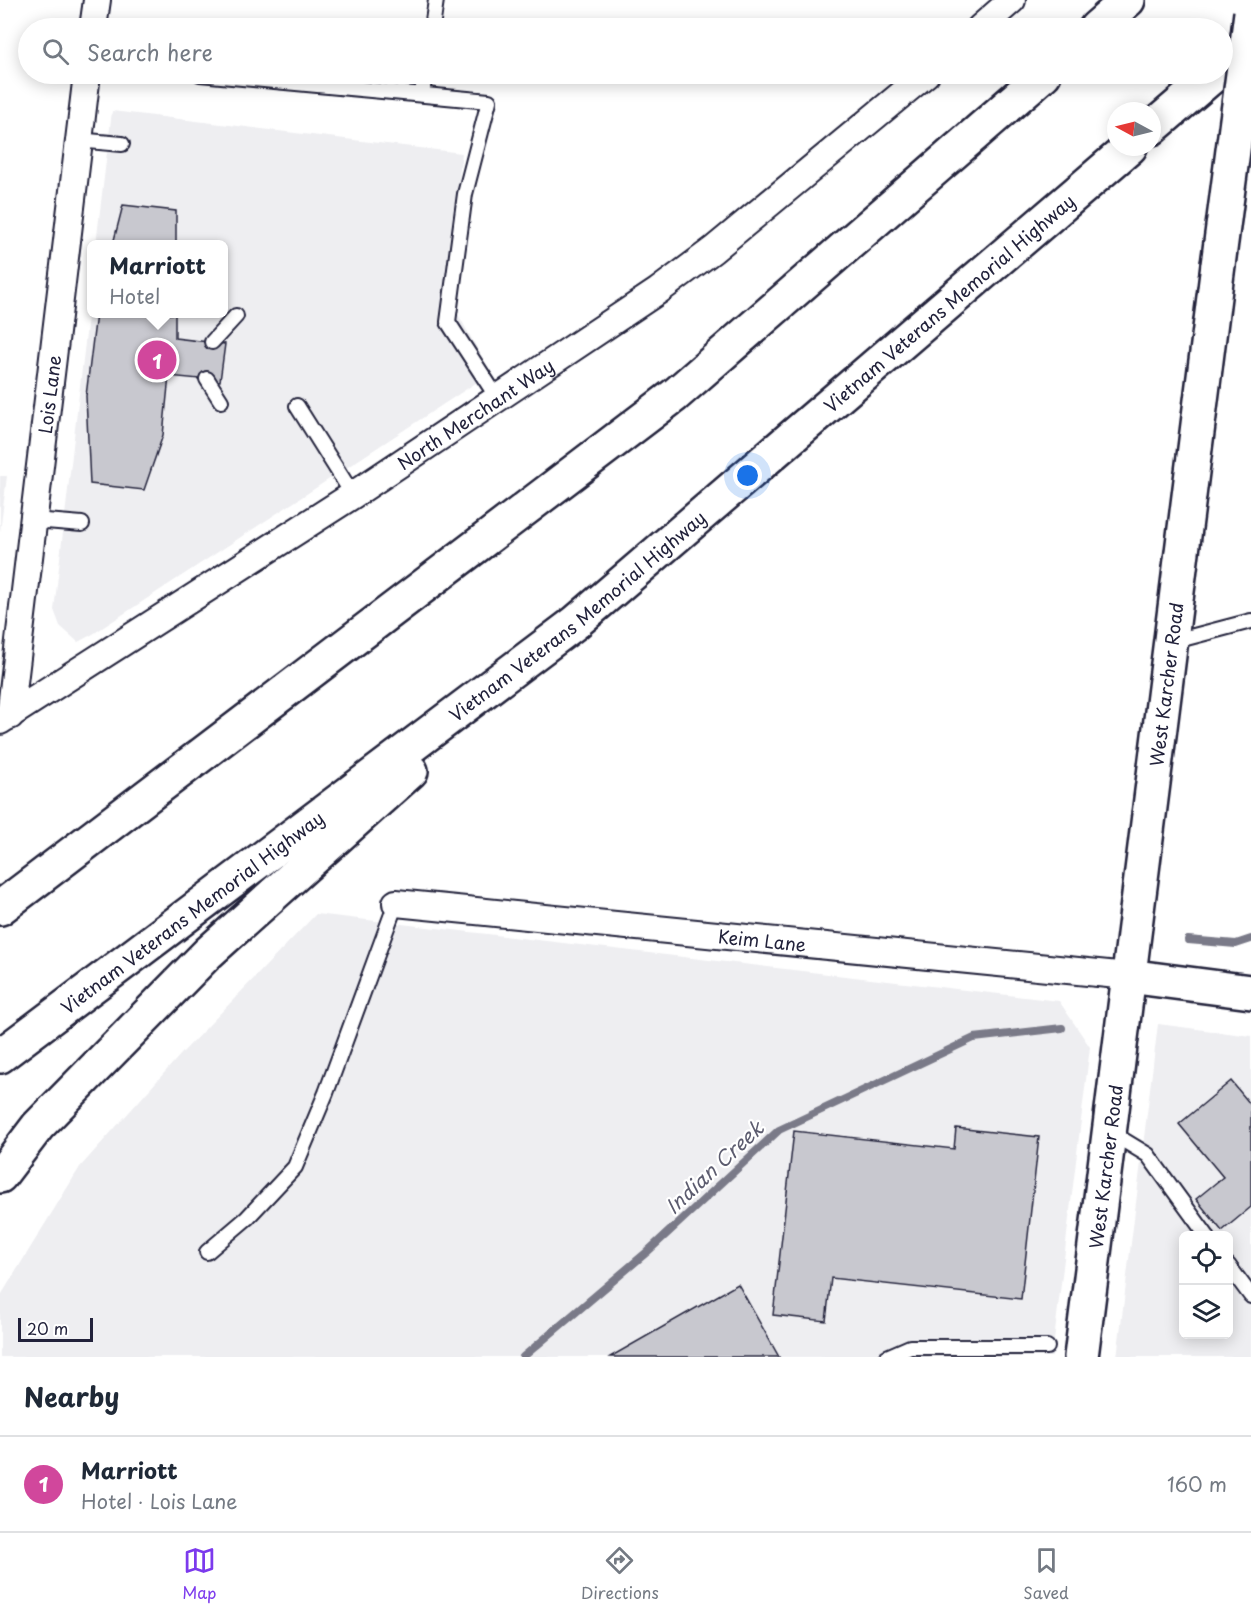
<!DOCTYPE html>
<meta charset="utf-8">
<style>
body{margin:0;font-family:"Playpen Sans",sans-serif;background:#f2f2f3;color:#1f2937}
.controls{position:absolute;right:18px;bottom:18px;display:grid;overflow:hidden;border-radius:9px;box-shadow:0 3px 15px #0003}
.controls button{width:54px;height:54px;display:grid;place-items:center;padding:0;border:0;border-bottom:2px solid #e0e1e3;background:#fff;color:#1f2937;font:30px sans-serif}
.compass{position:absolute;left:1107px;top:102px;width:54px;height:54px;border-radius:50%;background:#fff;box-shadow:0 3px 15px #0003;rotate:277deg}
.scale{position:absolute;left:18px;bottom:15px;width:75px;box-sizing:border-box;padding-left:6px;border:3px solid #22223b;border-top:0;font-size:16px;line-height:21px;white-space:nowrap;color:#22223b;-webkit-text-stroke:4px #fff;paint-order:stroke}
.you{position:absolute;left:748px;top:476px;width:21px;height:21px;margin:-15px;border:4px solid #fff;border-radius:50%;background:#1a73e8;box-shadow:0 0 0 9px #1a73e833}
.badge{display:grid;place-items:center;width:39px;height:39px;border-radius:50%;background:#7c3aed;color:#fff;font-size:20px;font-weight:700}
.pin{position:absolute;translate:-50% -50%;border:3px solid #fff;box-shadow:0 2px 6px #0006}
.popup{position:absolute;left:87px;top:240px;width:141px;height:78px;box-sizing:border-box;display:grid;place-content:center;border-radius:9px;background:#fff;filter:drop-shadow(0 2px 4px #0005);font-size:20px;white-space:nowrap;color:#747a83}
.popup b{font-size:22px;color:#1f2937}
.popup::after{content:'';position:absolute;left:50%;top:100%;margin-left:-12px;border:12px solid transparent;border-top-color:#fff}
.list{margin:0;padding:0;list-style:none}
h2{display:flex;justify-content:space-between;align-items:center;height:78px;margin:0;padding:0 24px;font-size:26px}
h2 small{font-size:20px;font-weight:400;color:#747a83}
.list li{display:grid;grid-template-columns:39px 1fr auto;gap:18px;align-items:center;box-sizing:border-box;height:96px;padding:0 24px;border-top:2px solid #e0e1e3}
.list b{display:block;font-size:22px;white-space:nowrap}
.list p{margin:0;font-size:20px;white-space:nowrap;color:#747a83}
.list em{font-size:20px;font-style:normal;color:#747a83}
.icon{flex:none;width:33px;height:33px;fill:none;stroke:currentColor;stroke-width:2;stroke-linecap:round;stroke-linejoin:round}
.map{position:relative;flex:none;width:1251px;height:1357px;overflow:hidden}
.search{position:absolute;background:#fff;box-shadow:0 3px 15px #0003;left:18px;right:18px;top:18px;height:66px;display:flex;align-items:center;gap:15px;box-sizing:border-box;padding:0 21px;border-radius:33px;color:#747a83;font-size:22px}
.sheet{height:174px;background:#fff}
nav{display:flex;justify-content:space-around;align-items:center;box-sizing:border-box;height:84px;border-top:2px solid #e0e1e3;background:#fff;font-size:16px;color:#747a83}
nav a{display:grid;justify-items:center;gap:3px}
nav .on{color:#7c3aed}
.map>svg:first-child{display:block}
.built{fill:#eeeef1;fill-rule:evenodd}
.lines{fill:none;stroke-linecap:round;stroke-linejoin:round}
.stream{stroke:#7a7a88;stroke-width:8}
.building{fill:#c8c8cf;stroke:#22223b;stroke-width:1.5}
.lane-casing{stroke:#22223b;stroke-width:18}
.street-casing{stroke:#22223b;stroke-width:30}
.secondary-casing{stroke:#22223b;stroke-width:38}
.highway-casing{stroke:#22223b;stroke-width:38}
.lane{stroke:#fff;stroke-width:14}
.street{stroke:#fff;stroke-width:26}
.secondary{stroke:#fff;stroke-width:33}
.highway{stroke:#fff;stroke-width:33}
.secondary-bridge-casing{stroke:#22223b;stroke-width:38;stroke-linecap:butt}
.secondary-bridge{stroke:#fff;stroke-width:33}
.labels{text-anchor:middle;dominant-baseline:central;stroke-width:4.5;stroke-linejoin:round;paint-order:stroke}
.street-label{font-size:18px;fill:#22223b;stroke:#fff}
.water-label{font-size:20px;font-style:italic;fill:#5c5c6f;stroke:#fff}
</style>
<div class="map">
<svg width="1251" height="1357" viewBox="0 0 1251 1357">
<rect width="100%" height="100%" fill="#fff"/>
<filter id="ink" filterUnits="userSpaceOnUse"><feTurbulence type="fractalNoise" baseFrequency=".0167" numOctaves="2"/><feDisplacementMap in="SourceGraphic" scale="12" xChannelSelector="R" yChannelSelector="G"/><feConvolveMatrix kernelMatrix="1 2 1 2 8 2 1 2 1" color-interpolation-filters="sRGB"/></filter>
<g filter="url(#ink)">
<path class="built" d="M112,111l350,42 -17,138 46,82 -398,261 -15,8 -18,-16 -6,-16 37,-319v23h132v-70h-127z
M0,476h7l-7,57z
M316,914l743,87 31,46 -38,310h-1052v-60l80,-130 102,-114z
M1158,1024l93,12v321h-134zM1184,1236h44v98h-44z"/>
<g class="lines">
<path class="stream" d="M1188,940l48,4 15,-5
M523,1357l124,-105 132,-122 195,-92 88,-10"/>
</g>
<path class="building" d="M123,205l53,6v33h-63z
M96,314h79v24l50,6 -5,37 -51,-5 -6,59 -19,55 -54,-6 -4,-88z
M1231,1081l20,24v102l-29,24 -26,-32 27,-22 -44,-53z
M956,1128l83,9 -18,162 -190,-21 -5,43 -53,-6 21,-184 160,18z
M738,1284l41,73h-169z"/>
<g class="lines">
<defs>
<path id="lane" d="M432,28l4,-28
M200,74l289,27 -24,93 -17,128 50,77
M422,94l3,-20
M77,140l45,4
M212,342l24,-26
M207,379l14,22
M297,406l56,89
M34,520l48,4
M1171,642l80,-21
M1110,1132l38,23 59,81
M207,1252l40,-34 48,-51 31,-74 70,-190
M1228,1265l23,31
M887,1357l23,-10h137"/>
<g id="street">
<path d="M93,28l4,-28"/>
<path d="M980,28l32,-28"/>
<path id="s1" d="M10,716l77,-642"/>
<path id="s2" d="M0,721l353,-226 305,-204 55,-41 213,-176"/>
<path id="s3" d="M396,903l732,73"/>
</g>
<g id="secondary">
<path d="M1128,976l123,16"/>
<path id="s4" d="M1081,1357l137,-1092"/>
</g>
<g id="highway">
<path d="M1096,28l32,-28"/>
<path d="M1152,128l63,-54"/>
<path d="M0,908l675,-513 369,-321"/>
<path id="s5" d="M0,1056l575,-433 555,-476"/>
<path d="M0,1176l38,-50 170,-173 203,-182"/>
</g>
</defs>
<use href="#lane" class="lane-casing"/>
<use href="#street" class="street-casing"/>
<use href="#secondary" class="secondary-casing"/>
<use href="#highway" class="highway-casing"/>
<use href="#lane" class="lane"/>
<use href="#street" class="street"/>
<use href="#secondary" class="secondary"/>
<use href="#highway" class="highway"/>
<defs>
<path id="secondary-bridge" d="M1218,265l33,-252"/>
</defs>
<use href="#secondary-bridge" class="secondary-bridge-casing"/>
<use href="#secondary-bridge" class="secondary-bridge"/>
</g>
</g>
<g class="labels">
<g class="street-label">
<text stroke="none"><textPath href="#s5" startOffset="1212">Vietnam Veterans Memorial Highway</textPath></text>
<text stroke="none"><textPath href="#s1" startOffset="324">Lois Lane</textPath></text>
<text stroke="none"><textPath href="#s2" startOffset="566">North Merchant Way</textPath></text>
<text stroke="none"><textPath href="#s5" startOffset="726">Vietnam Veterans Memorial Highway</textPath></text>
<text stroke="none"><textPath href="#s4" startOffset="678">West Karcher Road</textPath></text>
<text stroke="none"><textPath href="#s5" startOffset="240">Vietnam Veterans Memorial Highway</textPath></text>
<text stroke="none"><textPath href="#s3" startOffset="368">Keim Lane</textPath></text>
<text stroke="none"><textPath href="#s4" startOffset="192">West Karcher Road</textPath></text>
</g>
<g class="water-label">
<text transform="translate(714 1167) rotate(-43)">Indian Creek</text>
</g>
</g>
</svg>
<div class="controls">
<button><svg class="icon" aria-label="locate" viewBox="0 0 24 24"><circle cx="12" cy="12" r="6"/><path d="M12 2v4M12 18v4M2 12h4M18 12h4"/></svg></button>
<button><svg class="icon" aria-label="layers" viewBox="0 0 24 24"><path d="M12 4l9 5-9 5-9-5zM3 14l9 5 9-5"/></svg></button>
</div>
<svg class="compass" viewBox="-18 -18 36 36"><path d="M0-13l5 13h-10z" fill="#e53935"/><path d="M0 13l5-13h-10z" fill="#747a83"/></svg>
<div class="scale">20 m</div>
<div class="you"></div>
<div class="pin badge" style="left:157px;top:360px;background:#d1479c">1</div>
<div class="popup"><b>Marriott</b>Hotel</div>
<div class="search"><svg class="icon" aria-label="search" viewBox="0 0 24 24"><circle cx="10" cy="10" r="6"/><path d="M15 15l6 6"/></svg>Search here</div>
</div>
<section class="sheet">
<h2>Nearby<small></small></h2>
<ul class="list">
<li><span class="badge" style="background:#d1479c">1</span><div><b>Marriott</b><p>Hotel · Lois Lane</p></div><em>160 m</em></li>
</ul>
</section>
<nav>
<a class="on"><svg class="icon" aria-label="map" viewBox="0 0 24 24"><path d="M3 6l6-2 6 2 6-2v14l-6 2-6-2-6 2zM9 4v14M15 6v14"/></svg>Map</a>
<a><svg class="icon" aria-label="directions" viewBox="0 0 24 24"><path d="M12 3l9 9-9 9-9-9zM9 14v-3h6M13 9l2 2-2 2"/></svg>Directions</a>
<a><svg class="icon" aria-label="saved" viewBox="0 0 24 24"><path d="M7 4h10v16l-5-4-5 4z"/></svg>Saved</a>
</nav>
